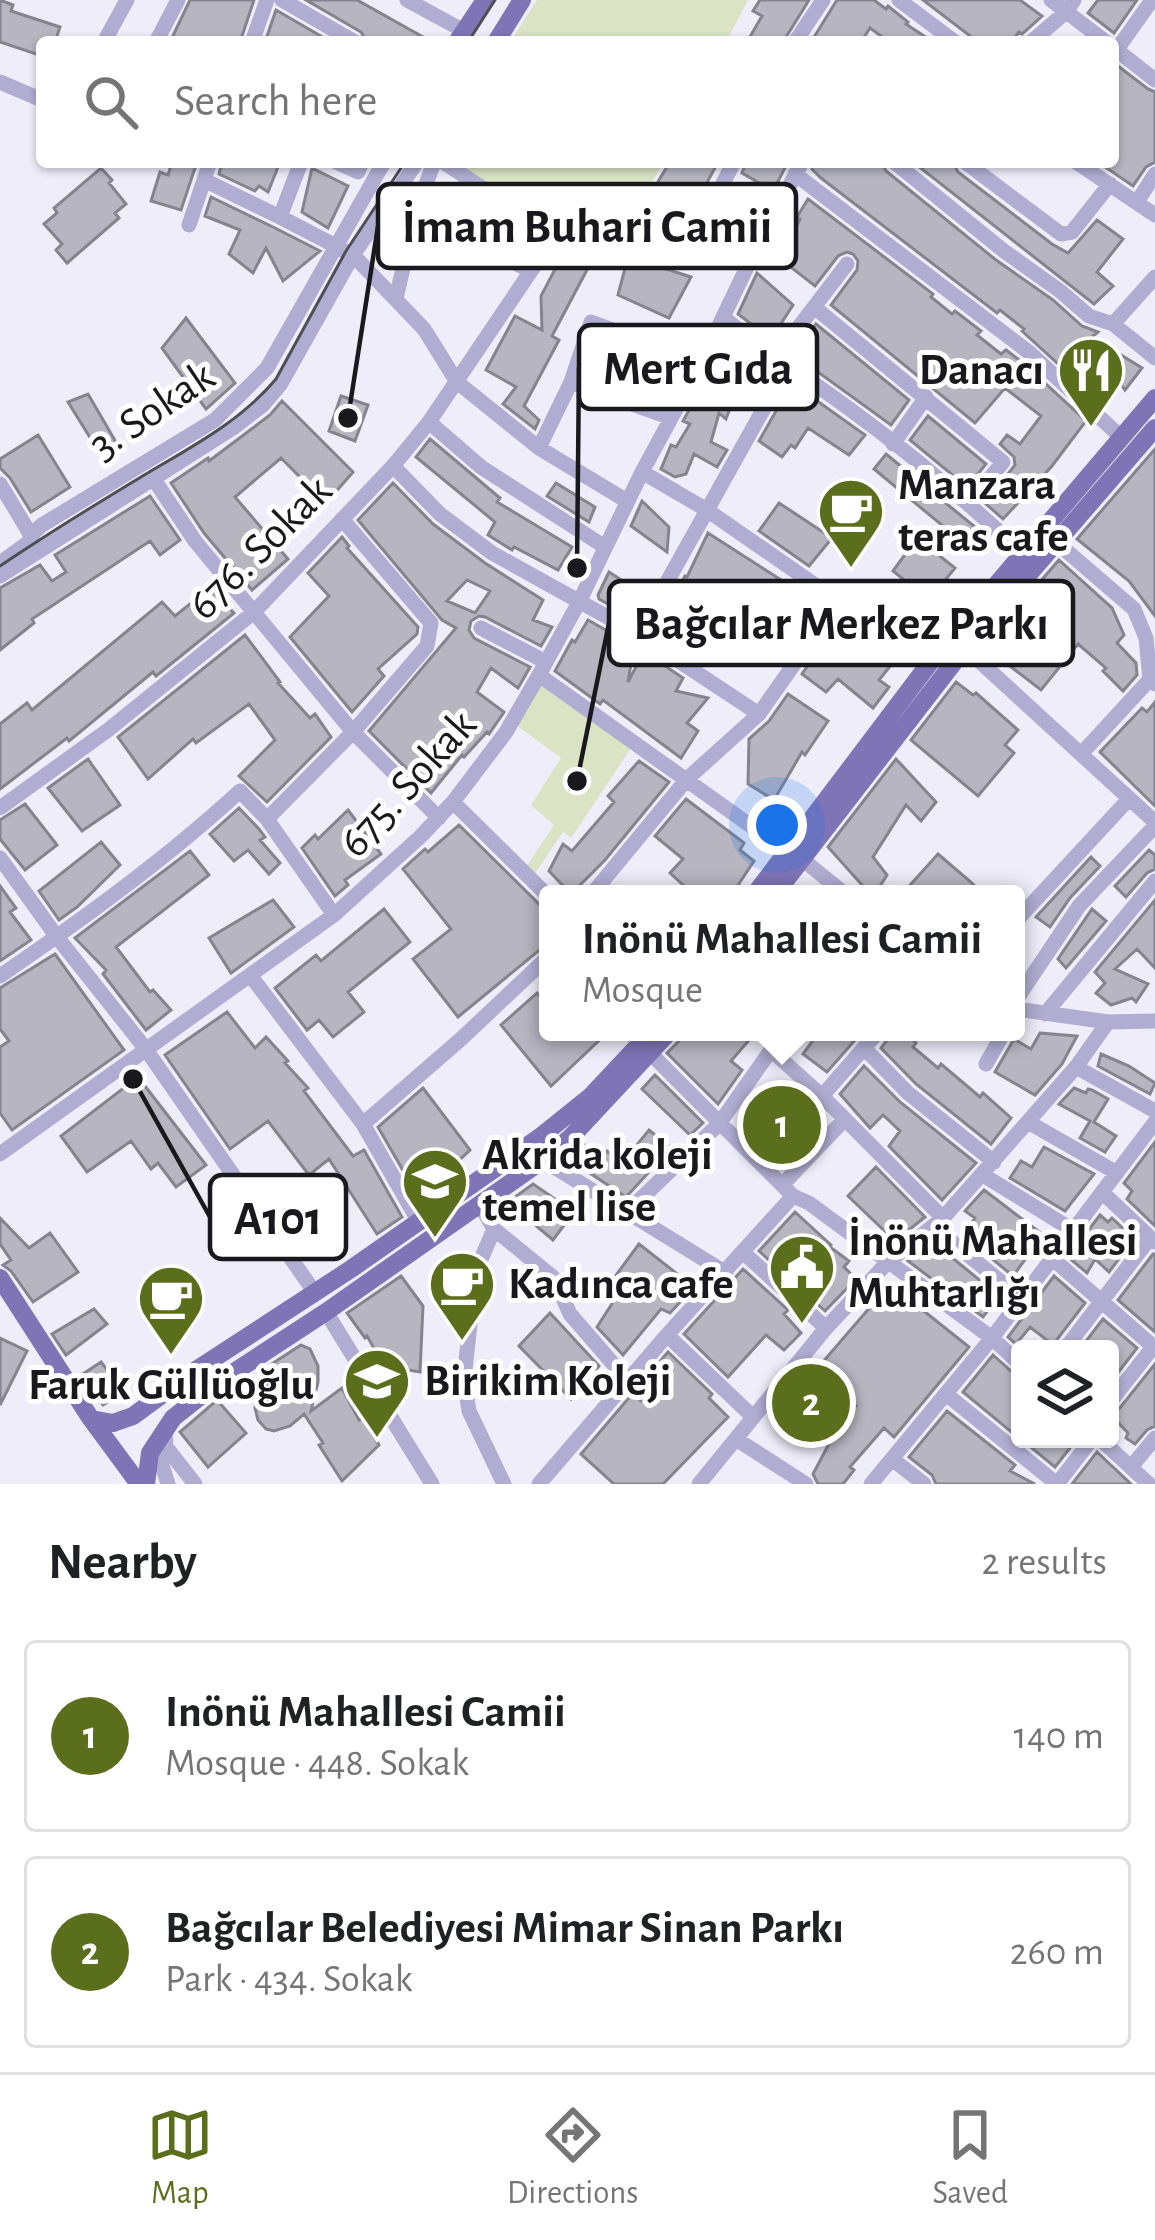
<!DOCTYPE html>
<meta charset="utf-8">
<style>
body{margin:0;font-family:"Alegreya Sans",sans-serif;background:#f6f6f6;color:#202124}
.controls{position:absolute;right:36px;bottom:36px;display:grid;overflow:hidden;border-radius:12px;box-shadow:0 3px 9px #0004}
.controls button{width:108px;height:108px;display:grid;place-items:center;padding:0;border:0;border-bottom:3px solid #e0e0e0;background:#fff;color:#202124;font:60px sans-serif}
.you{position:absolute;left:777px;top:825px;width:42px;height:42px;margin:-30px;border:9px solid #fff;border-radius:50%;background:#1a73e8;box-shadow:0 0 0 18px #1a73e833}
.badge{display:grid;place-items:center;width:78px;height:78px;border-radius:50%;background:#5b6e1c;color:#fff;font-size:39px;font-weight:700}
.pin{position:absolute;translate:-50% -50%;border:6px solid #fff;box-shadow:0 3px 12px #0006}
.popup{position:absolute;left:539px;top:885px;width:486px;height:156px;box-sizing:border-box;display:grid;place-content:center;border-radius:12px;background:#fff;filter:drop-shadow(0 3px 9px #0005);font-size:39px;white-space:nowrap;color:#757577}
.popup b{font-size:45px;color:#202124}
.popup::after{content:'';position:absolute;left:50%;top:100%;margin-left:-24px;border:24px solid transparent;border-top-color:#fff}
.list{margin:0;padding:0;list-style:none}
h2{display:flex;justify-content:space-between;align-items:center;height:156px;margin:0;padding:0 48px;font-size:51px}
h2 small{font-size:39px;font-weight:400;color:#757577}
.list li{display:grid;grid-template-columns:78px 1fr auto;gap:36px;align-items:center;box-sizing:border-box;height:192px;margin:0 24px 24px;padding:0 24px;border:3px solid #e0e0e0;border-radius:12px}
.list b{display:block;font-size:45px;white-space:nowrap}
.list p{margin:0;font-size:39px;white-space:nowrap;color:#757577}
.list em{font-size:39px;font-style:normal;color:#757577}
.icon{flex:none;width:66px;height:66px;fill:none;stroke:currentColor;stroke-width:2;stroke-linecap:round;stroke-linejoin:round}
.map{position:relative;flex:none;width:1155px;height:1484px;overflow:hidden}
.search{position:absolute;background:#fff;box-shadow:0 3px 9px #0004;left:36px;right:36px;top:36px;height:132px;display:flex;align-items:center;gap:30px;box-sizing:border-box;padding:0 42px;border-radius:12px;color:#757577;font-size:45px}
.sheet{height:588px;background:#fff}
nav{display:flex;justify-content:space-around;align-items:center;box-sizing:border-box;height:168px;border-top:3px solid #e0e0e0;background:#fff;font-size:33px;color:#757577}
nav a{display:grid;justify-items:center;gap:6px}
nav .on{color:#5b6e1c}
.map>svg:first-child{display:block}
.green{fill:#dae4c5}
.building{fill:#b6b5c0;stroke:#85848e;stroke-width:3;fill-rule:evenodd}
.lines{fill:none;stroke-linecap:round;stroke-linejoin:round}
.minor{stroke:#b1add2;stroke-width:15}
.major{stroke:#7f74b6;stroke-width:18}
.tram{stroke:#4e4e54;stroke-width:3}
.labels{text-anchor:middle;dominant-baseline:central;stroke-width:10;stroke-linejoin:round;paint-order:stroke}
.poi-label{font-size:45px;font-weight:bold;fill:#19191d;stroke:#fff;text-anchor:start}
.street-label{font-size:45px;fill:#19191d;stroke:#fff}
.leader{fill:none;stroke:#19191d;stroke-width:4.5}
.callout-dot{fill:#19191d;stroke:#fff;stroke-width:4.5}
.callout{fill:#fff;stroke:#19191d;stroke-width:4.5}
.callout-label{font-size:48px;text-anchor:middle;font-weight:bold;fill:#19191d}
</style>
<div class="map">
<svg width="1155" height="1484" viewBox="0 0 1155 1484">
<rect width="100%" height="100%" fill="#efedf9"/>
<path class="green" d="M537,0h211l-22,42h-216z
M460,162h203l-39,73 -88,-20 -75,-49z
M539,675l96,67 -64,96 -8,-6 -31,46 -8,-8 30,-45 -23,-20 30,-47 -49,-36z
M804,1367l43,37 -28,34 -44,-37z"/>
<path class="building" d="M0,0l13,5 -2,6 49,16 -5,15h-13v14l-42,-14z
M190,0h64l-14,42h-70z
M306,0h51l75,42h-65l-6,-10z
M760,0h49l-26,42h-36l15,-26 -9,-5z
M837,0h37l12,9 2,-3 20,16 -2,2 27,18h-44l-19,-14 -9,14h-50z
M923,0h97l22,16 -20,18 -3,-2 -8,10h-33z
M1098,0h39l-23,33 -26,-20z
M276,10l55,32h-66z
M1118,66l30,23 7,3v70l-9,5 -13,19 -35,-24h15v-89z
M172,162h25l-16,48 -30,-9 9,-29 8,3z
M222,162h58l-12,30 -9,-6 -4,5 -36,-17z
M670,162h48l-41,77 -18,-4 -25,-14z
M746,162h42l-15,29 -31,-18z
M814,162h68l4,9 110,89 57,40 29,26 16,6 -5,4 24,23 4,-4 21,13 -17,22 -6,-8 -18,21 -79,-72 2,-2 -24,-19 -3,3 -176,-135 -9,-9z
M913,162h40l5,10 94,72 16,9 29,-33 26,19 -26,33 16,14 -19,18z
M101,168l11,12 -3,3 17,21 -11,9 4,5 -52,45 -11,-13 6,-6 -18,-20 13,-11 -3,-5z
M312,168l36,18 -20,42 -26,-16z
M211,197l64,31 45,23 -37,30 -17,-33 -13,25 -24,-19 11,-24 -35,-14z
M808,199l125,95 -2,3 21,17 3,-3 26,20 -4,4 24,19 5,-4 16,12 64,59 -34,45 -49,53 -18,-16 30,-38 -1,-8 -14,-13 7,-9 13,9 21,-28 -36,-28 -30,35 -144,-118 26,-35 1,-9 -5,-7 -6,-2 -9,4 -23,30 -36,-28 13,-21 8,-18 -3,-2z
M564,252l25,14 -37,70 7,4 -35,66 15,14 -4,9 -32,-25 13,-17 -30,-17 29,-54 27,14 -1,-34z
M628,257l63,20 -22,41 -51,-23z
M757,273l36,32 -22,34 -33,-25z
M186,318l49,65 -29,26 -44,-61z
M816,324l93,76 -18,25 -98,-71z
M598,341l83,33 -15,29 -80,-28z
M728,371l15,9 -12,19 1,4 -6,16 -7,-6 -8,29 16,8 -10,17 -23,-13 -8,20 -11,3 -14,-8 10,-24 5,2 14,-23 -7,-3 22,-40 14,8z
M792,383l73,52 -16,20 -41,-27 -13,20 -4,-3 -9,12 -23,-16z
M88,394l32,55 -16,11 -36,-58z
M341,396l27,9 -13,36 -26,-10z
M282,401l71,71 -27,31 -45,-45 -46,39 53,62 -36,31 -48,-57 -33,-50 37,-25 1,3 61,-46z
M928,416l58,48 -19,23 -57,-47z
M38,435l32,52 -39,25 -21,-34 -10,-10v-9z
M430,439l70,59 -3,4 75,45 -14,23 -44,-23 -2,3 -24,-15 7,-13 -79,-65z
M1155,449v167l-26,-35 -52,-42z
M886,454l95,78 -9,18 -98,-81z
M393,483l40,41 52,39 58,37 -10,20 19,7 -11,19 -56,-29 -6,-1 -8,5 -2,9 5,8 56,29 -12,21 -27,-20 -14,24 27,20 -15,22 -2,-2 -23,25 -2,-2 -31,38 -62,-62 87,-103 -14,-8 -84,-100zM467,580l23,11 -15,22 -28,-12z
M556,483l39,24 -6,15 -42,-26z
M150,496l30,44 -20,15 -10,-14 -118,78 2,4 -34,27v-62l40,-23 12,16 14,-9 -11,-17z
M642,501l27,26 -2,25 -36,-26z
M779,503l53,35 -23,28 -50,-35z
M708,533l95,61 -24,38 -50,-33 -35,58 -39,-26 30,-55 2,1z
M342,537l7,9 -2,2 71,79 -1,7 -39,35 6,7 -32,36 -62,-75 39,-41 -21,-23z
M917,538l38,30 -26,32 -36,-29z
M1059,560l53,48 12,27 -7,8 19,20 1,12 -14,16 -20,-20 3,-3 -28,-24 -37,46 -57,-44z
M609,572l34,22 -10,24 -34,-19 -1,-4z
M210,588l24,25 -78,63 -3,-4 -84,69 -2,-3 -67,51v-65l27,-21 5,7 130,-108 13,14z
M588,620l46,26 -6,36 16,-30 39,26 -7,13 32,7 -21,25 11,8 -17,27 -78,-58 -3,4 -45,-33 17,-31 3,2z
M840,620l55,40 -16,20 10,7 -16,21 -35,-29 -12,13 -24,-18z
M245,635l35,47 -2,1 32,35 5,-4 16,23 -64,65 -28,-26 36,-36 -26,-36 -53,39 -3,-4 -45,40 -30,-42z
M956,682l17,13 3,-2 42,37 -13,15 9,8 -36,43 -67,-56z
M788,694l40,27 -23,34 -3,-3 -28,48 -26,-16 1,-45 20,-18z
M1155,702v104l-55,-54 42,-44 5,4z
M88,759l32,46 -38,26 -34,-43z
M896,759l40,43 -15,19 -15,-16 -33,52 14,18 -12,19h-5l-42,-47z
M639,761l30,21 -64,78 -34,34 -22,-23 14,-27 9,7 42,-49 -6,-6z
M686,799l58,44 -4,7 14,11 -22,33h-39l-23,-21 13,-14 -28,-23z
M25,804l32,41 -32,25 -25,-31v-19z
M239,808l20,21 6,8 -5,3 20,23 -11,11 -21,-24 -14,11 -24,-27z
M348,810l33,44 -36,26 3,5 -13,11 -33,-48 13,-13 3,4z
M459,825l89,88v30l-90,74 -45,-58 38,-30 -48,-60 22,-20 3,3z
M101,842l19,23 -43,42 -18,13 -20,-29z
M1149,850l6,5v14l-8,4 -21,24 -11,-11z
M190,851l19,24 -93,72 34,45 3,-2 18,20 -25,20 -43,-56 3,-4 -31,-32z
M938,854l34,29 10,11h-80z
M1091,857l9,9 -30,32 -20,29 -14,-10z
M0,886l16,22 -6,4 21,28 -31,21z
M273,900l21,27 -63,46 -22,-35z
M1155,900v68l-18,-19 -22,20 33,15 -12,18 -4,-4 -21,7 -15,-12 9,-10 -10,-11z
M384,909l26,33 -62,50 16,20 -31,25 -14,-17 -12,10 -32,-42 41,-33 5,6z
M1092,909l14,12 -40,47 -8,-9z
M55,954l69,96 -112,80 -12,-17v-66l9,-6 -9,-12v-41z
M537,993l11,11v28h60l-57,54 -50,-61z
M227,1012l28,36 11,-11 22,24 -3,2 23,25 -4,3 49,65 11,-6 38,67 -25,17 -48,-75 -20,16 -41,-54 -38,28 -65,-94z
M682,1032h74l-25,29 11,9 -24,34 -51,-51 13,-13z
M819,1032h43l-35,40 -24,-18z
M893,1032h11l12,11 -3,4 25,21 3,-4 39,33 3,-4 28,25 -20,26 -75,-60 -35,-36z
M1040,1033l37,3 -15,28 -27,31 -40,-23 19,-33 17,10z
M1101,1054l28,12 26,17 -5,11 -52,-28z
M864,1066l36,36 76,61 -34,37 -53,-54 11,-15 -17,-16 -13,13 -30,-34z
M655,1075l48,48 -13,12 -48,-46z
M138,1077l68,88 -30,22 -18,-24 -7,6 -20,-28 -44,31 -26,-36z
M423,1088l47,62 -51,48 -41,-71z
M1074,1088l12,5 2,-4 4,1 16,9 -14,23 22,14 -11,16 -25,-14 10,-17 -31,-17z
M649,1130l22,18 -45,49 -59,-39 16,-14 18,14 6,-7 15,12z
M1155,1142v84l-28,-27 5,-8 -8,-8z
M1044,1147l50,27 -29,37 -55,-33 11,-17 11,6z
M876,1167l49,50 -30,24 -47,-45z
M533,1184l41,28 -21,28 -45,-38z
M984,1190l62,47 -17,17 -16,22 -50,-41 12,-17 -10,-7z
M795,1212l36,33 -1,2 19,14 -5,6 12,12 -31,32 -66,-60z
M1100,1215l8,7 4,-4 22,21 -25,33 -14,-13 -8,14 -19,-16z
M0,1218l29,30 21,-15 28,39 -45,30 -22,-31 -8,-6 8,-5 -11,-16z
M933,1242l66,54 -16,21 -75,-56z
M639,1244l55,43 -24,26 -9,-4 -38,46 -26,-28 25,-39 -11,-6z
M1153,1254h2v78l-37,-32z
M743,1269l45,41 -4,4 17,19 -17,17 -18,-15 -38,42 -44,-43z
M401,1276l22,30 -3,66 -36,-6 -17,-30 -2,2 -18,-25z
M1054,1276l31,27 -30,39 -2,7h-5l4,-5 -22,-17 -14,17 -8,-7z
M890,1284l79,63 -75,90 -10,-9 -34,39 4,3 -11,14h-25l-5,-10 19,-36 -2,-2 26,-30 -41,-35z
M94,1309l13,15 -41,31 -14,-21z
M550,1313l49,53 -28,33 -52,-53z
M1103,1319l34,29 -27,35v-34h-30z
M0,1338l27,13 -27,54z
M301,1345l9,4 8,17v16l-7,29 31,-23 17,32 4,-2 16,27 -37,36 -23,-36 4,-2 -19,-29 -14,12 -16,5 -8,-2 -8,-9 -3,-12 2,-19 8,-17 5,-7z
M668,1352l44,42 -3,4 19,19 -65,67h-49l-33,-30 52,-61 8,8 13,-12 -9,-10z
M993,1355l27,24v60l-57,-47z
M101,1362l23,30 -21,13 -20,-31z
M1155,1364v62l-8,4 -12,14 -9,-6 2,-5 -18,-19 9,-5z
M217,1400l29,33 -38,34 -28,-35z
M947,1411l68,54 -5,6 25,13h-99l-4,-9 -23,-18z
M1021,1439h56l-22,28z
M1097,1452l34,32h-59z"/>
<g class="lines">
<path class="minor" d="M282,0l73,42
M407,0l57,31
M899,0l56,42
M1051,0l55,42
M104,42l23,-42
M156,42l22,-42
M252,42l15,-42
M795,42l28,-42
M1031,42l35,-30 8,-12
M1113,47l42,33
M1113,55l39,-55
M0,82l42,18
M301,162l-21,55 73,38 71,74 33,53 82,66 88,53
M336,162l22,10 4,-10
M443,162l85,56 32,10 188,37
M894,162l110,89 56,40 29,25 24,8 42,34
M965,162l96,72 11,-2 38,-48
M1076,162l79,53
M795,174l235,179 91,84
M204,180l76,37
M1137,202l18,-28
M417,209l113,62
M189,225l21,-63
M687,253l47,-91
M396,298l21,-89 17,-47
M814,307l189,155 -33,41
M724,318c41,33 85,61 127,92 60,44 117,92 171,143
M1113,324l42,-47
M775,358l72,-94
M571,382l100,36
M429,422l52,45 124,80
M893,444l33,-47
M539,448l32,-66 20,-60 110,41
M393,466l47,48 52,39 146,81 121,80
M642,472l65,38 222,154
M153,478l42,63 158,191 86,86
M0,484l29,48 4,13
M1055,541l79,68 12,29 4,42 5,4
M0,563l29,-21 5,-10 8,-7 173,-105 52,-52 117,-206
M0,576l233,-148 30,-23 17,-20 73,-130 64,-93
M481,628l65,34
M638,634l149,-267
M965,648l190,174
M539,675l247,176 16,8 43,35
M1082,753l71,-77
M453,802l95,94
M0,808l108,-78 146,-118 139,-146 36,-44 131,-194
M267,819l86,-87 74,-86 4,-23 -89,-104
M0,858l57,79 88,111 170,245
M592,894l95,-115 72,-65 79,-112
M1016,921l112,-121
M250,975l113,149 56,98
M0,976c83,-57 166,-117 240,-185l27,28 67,96
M1016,1000l63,-94 76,-80
M1016,1009l92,13 47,-1
M1045,1014l110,-133
M864,1048l44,45 86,69
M651,1054l142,142
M986,1064l18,-32
M1076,1067l79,44
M822,1096l56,-64
M1028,1122l89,51
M363,1124l98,-85 87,-82
M0,1154l334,-239 87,-79 32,-34 53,-70 33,-57 40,-73 63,-130 59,-109 47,-98 54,-103
M543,1160l183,113
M983,1175l91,56
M782,1185l63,-66
M1102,1192l53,50
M480,1205l14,24 60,49 16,36 58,67
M627,1212l92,-88 52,-74 51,46 121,122
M934,1227l88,72
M494,1229l-18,42 -12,107 5,33 35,73
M744,1253l82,75 61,-65 56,-45 133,-151 32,-45
M1053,1259l102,89
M326,1312l106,172
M667,1335l86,82
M1065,1349l85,-111
M946,1394l111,90
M1110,1402l44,-56
M165,1430l1,17 29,37
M164,1439l-4,20 8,25
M736,1439l70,45
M1100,1439l49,45
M892,1459l32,25
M1131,1467l24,-29
M539,1484l128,-149 126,-139 16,7 183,135 28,26
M699,1484l127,-156
M871,1484l121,-146 163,-216
M1057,1484l35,-45"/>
<path class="major" d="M457,42l28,-42
M496,42l26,-42
M755,894l174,-230 226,-266
M775,894l190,-246 190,-220
M0,1278l91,141 48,65
M91,1419l22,4 20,-7 60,-44 158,-103 189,-132 51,-41 60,-64
M146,1484l4,-31 23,-35 43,-34 110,-72 217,-152 28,-23 98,-105"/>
<path class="tram" d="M468,42l27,-42
M0,566c46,-31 93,-60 141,-89 48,-29 98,-54 135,-98l70,-128 59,-89"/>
</g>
<defs>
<symbol id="restaurant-pin" viewBox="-11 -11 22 30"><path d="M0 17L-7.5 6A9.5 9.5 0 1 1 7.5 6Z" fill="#5b6e1c" stroke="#fff"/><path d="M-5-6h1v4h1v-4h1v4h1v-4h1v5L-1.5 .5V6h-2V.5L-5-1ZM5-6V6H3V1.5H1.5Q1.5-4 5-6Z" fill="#fff"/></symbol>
<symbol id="cafe-pin" viewBox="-11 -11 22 30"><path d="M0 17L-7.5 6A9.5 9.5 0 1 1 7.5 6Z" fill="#5b6e1c" stroke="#fff"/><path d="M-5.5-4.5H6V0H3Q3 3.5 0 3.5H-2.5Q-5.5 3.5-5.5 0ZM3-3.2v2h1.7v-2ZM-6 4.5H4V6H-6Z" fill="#fff"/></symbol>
<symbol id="school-pin" viewBox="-11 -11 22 30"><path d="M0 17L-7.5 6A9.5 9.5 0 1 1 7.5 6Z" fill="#5b6e1c" stroke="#fff"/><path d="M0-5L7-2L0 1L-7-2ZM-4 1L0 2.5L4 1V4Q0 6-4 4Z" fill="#fff"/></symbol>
<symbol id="civic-pin" viewBox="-11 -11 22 30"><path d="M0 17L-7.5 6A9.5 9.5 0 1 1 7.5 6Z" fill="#5b6e1c" stroke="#fff"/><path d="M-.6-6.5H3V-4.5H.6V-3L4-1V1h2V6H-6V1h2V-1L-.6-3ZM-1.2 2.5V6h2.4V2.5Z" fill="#fff"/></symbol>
</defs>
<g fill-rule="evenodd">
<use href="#restaurant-pin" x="1053" y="332" width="76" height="104"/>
<use href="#cafe-pin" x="813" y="473" width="76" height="104"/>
<use href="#school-pin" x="397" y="1143" width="76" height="104"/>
<use href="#civic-pin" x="764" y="1229" width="76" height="104"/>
<use href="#cafe-pin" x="424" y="1246" width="76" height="104"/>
<use href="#cafe-pin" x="133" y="1260" width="76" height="104"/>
<use href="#school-pin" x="339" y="1343" width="76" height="104"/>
</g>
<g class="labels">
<g class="poi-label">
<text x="1044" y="370" text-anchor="end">Danacı</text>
<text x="898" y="485">Manzara<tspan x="898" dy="52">teras cafe</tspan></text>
<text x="482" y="1155">Akrida koleji<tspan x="482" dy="52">temel lise</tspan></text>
<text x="848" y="1241">İnönü Mahallesi<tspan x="848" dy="52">Muhtarlığı</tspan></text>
<text x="508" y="1284">Kadınca cafe</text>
<text x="424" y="1381">Birikim Koleji</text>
<text x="171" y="1385" text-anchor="middle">Faruk Güllüoğlu</text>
</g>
<g class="street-label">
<text transform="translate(152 411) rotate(-34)">3. Sokak</text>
<text transform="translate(260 548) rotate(-45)">676. Sokak</text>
<text transform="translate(408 784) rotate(-48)">675. Sokak</text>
</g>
</g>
<path class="leader" d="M348 418L378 226M577 568L579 367M577 781L609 623M133 1079L210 1217"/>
<g class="callout-dot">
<circle cx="348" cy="418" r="12"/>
<circle cx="577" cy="568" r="12"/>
<circle cx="577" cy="781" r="12"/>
<circle cx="133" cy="1079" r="12"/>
</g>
<g class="callout">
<rect x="378" y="184" width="418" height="84" rx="12"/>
<rect x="579" y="325" width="238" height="84" rx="12"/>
<rect x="609" y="581" width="464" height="84" rx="12"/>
<rect x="210" y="1175" width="136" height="84" rx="12"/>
</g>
<g class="callout-label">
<text x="587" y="242">İmam Buhari Camii</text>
<text x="698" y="384">Mert Gıda</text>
<text x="841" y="639">Bağcılar Merkez Parkı</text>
<text x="278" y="1234">A101</text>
</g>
</svg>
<div class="controls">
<button><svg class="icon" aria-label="layers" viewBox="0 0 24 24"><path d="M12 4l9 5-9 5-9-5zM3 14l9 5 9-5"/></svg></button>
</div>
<div class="you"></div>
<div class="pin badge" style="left:782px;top:1125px">1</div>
<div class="popup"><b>Inönü Mahallesi Camii</b>Mosque</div>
<div class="pin badge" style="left:811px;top:1403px">2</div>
<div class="search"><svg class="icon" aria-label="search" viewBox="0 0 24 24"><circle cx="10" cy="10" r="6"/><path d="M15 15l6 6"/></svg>Search here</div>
</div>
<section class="sheet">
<h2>Nearby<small>2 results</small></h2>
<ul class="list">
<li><span class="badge">1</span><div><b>Inönü Mahallesi Camii</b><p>Mosque · 448. Sokak</p></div><em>140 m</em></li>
<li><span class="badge">2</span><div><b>Bağcılar Belediyesi Mimar Sinan Parkı</b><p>Park · 434. Sokak</p></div><em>260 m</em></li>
</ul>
</section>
<nav>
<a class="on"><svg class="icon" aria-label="map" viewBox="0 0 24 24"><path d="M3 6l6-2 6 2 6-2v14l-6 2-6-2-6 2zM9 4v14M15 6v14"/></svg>Map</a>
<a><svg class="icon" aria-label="directions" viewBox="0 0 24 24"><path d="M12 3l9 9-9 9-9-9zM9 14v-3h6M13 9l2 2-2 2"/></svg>Directions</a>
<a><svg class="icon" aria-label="saved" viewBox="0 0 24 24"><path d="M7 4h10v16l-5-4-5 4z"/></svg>Saved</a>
</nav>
